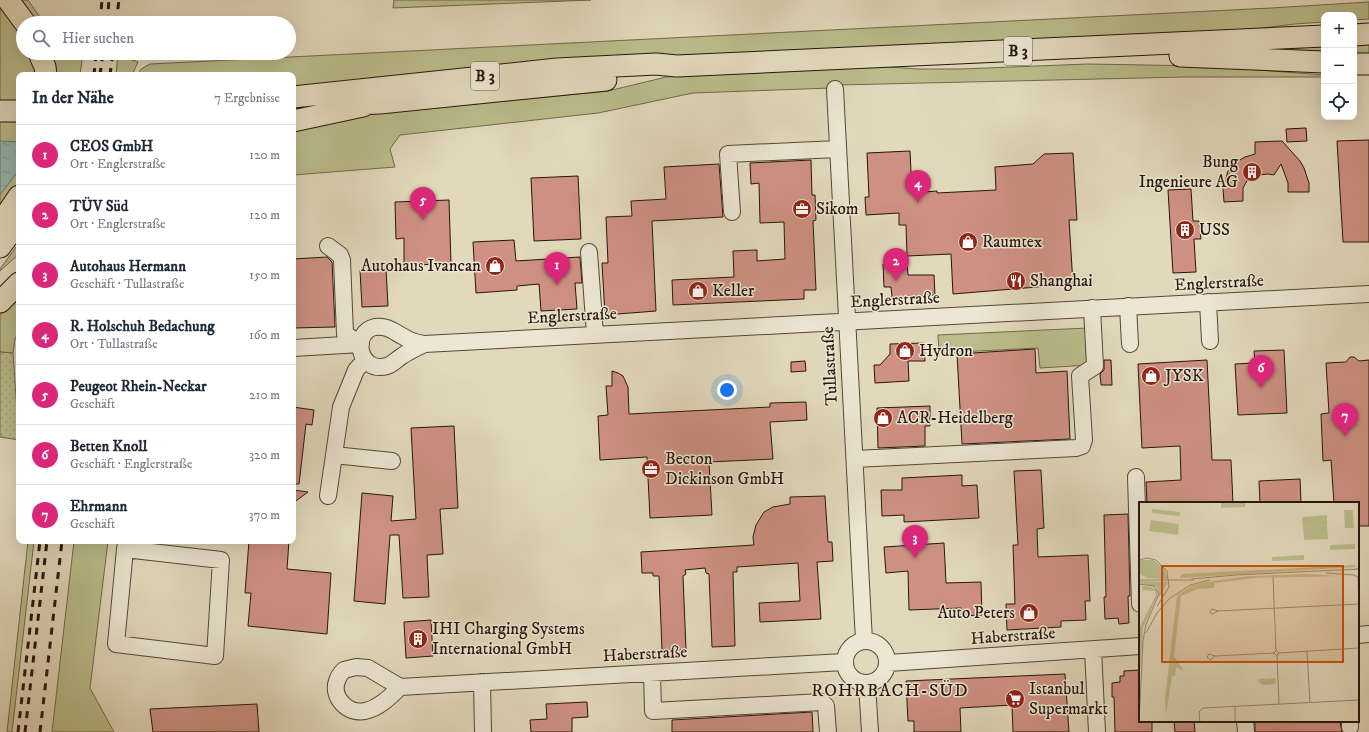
<!DOCTYPE html>
<html lang="de">
<meta charset="utf-8">
<style>
body{margin:0;font-family:"IM FELL DW Pica",serif;background:#f6f6f7;color:#1f2937}
.controls{position:absolute;right:12px;top:12px;display:grid;overflow:hidden;border-radius:8px;box-shadow:0 4px 16px #0002}
.controls button{width:36px;height:36px;display:grid;place-items:center;padding:0;border:0;border-bottom:1px solid #e0e1e3;background:#fff;color:#1f2937;font:20px sans-serif}
.you{position:absolute;left:727px;top:390px;width:14px;height:14px;margin:-10px;border:3px solid #fff;border-radius:50%;background:#1a73e8;box-shadow:0 0 0 6px #1a73e833}
.badge{display:grid;place-items:center;width:26px;height:26px;border-radius:50%;background:#db2777;color:#fff;font-size:13px;font-weight:700}
.pin{position:absolute;translate:-50% -33px;filter:drop-shadow(0 1px 2px #0008)}
.pin::after{content:'';position:absolute;top:21px;width:14px;height:12px;background:inherit;clip-path:polygon(0 0,100% 0,50% 100%)}
.list{margin:0;padding:0;list-style:none}
h2{display:flex;justify-content:space-between;align-items:center;height:52px;margin:0;padding:0 16px;font-size:17px}
h2 small{font-size:13px;font-weight:400;color:#747a83}
.list li{display:grid;grid-template-columns:26px 1fr auto;gap:12px;align-items:center;box-sizing:border-box;height:60px;padding:0 16px;border-top:1px solid #e0e1e3}
.list b{display:block;font-size:15px;white-space:nowrap}
.list p{margin:0;font-size:13px;white-space:nowrap;color:#747a83}
.list em{font-size:13px;font-style:normal;color:#747a83}
.icon{flex:none;width:22px;height:22px;fill:none;stroke:currentColor;stroke-width:2;stroke-linecap:round;stroke-linejoin:round}
.map{position:relative;flex:none;width:1369px;height:732px;overflow:hidden}
.search{position:absolute;background:#fff;box-shadow:0 4px 16px #0002;left:16px;top:16px;width:280px;height:44px;display:flex;align-items:center;gap:10px;box-sizing:border-box;padding:0 14px;border-radius:22px;color:#747a83;font-size:15px}
.panel{position:absolute;background:#fff;box-shadow:0 4px 16px #0002;left:16px;top:72px;width:280px;height:472px;border-radius:8px}
.map>svg:first-child{display:block}
.green{fill:#bbbd8c;stroke:#71694c}
.garden{fill:url(#garden-dots);stroke:#71694c}
.water{fill:url(#water-ripples);stroke:#697871}
.building{fill:#ce9183;stroke:#27150d}
.lines{fill:none;stroke-linecap:round;stroke-linejoin:round}
.minor-casing{stroke:#564639;stroke-width:18}
.major-casing{stroke:#27150d;stroke-width:23}
.minor{stroke:#ece6d3;stroke-width:16}
.major{stroke:#e2d9bc;stroke-width:21}
.rail{stroke:#27150d;stroke-width:3;stroke-dasharray:7 7;stroke-linecap:butt}
.labels{text-anchor:middle;dominant-baseline:central;stroke-width:3;stroke-linejoin:round;paint-order:stroke}
.shield{fill:#ece6d3;stroke:#625448;stroke-width:1}
.shield-label{font-size:16px;font-weight:bold;fill:#27150d}
.poi-label{font-size:17px;fill:#27150d;stroke:#ece6d3;text-anchor:start}
.street-label{font-size:17px;fill:#27150d;stroke:#ece6d3}
.neighbourhood-label{font-size:18px;letter-spacing:1px;fill:#27150d;stroke:#ece6d3}
.inset-road{fill:none;stroke:#978b76;stroke-width:1}
.view{fill:#cb4f0c;fill-opacity:0.15;stroke:#cb4f0c;stroke-width:2}
.inset-edge{fill:none;stroke:#27150d;stroke-width:2}
</style>
<div class="map">
<svg width="1369" height="732" viewBox="0 0 1369 732">
<defs>
<pattern id="garden-dots" width="8" height="8" patternUnits="userSpaceOnUse"><rect width="8" height="8" fill="#bbbd8c"/><path d="M2 2h.1M6 6h.1" fill="none" stroke="#a1a278" stroke-width="1.8" stroke-linecap="round"/></pattern>
<pattern id="water-ripples" width="26" height="14" patternUnits="userSpaceOnUse"><rect width="26" height="14" fill="#95bab4"/><path d="M2 4q2-2 4 0t4 0M15 11q2-2 4 0t4 0" fill="none" stroke="#809f9a"/></pattern>
</defs>
<rect width="100%" height="100%" fill="#e2d9bc"/>
<filter id="stains"><feTurbulence type="fractalNoise" baseFrequency=".005" numOctaves="4"/><feColorMatrix values="0 0 0 0 .2 0 0 0 0 .09 0 0 0 0 .02 0 0 0 .5 -.17"/></filter>
<radialGradient id="worn" r=".72"><stop offset=".6" stop-color="#630" stop-opacity="0"/><stop offset="1" stop-color="#630" stop-opacity=".3"/></radialGradient>
<path class="green" d="M18,0h10l16,23h-10z
M394,0h197l-198,8z
M1369,2v17l-15,1v-5h-30v7l-29,2 -72,9 -930,57v-15h-155l3,-6 9,-5 1121,-56z
M0,4l12,13 11,21v15h6l8,22h-18v28h-19z
M1369,43v13l-15,-1v-11z
M1324,45v9l-113,-4z
M48,53h35l-3,22h-26z
M118,53h6l3,5 11,4 -6,13h-16z
M1088,64l117,2 119,9v2h-140l-346,8 -7,3 -138,5 -95,20 -198,22 -10,14 5,18 -102,8v-45l80,-16 235,-23 58,-14 210,-11 42,3h43z
M0,121l19,1v61l-11,12 -8,10z
M19,243v11l-19,17v-2z
M19,295v36l-4,8 -2,14 -13,-1v-37z
M1088,328l2,37 -50,3 -2,-20 -99,5 -1,-18z
M28,541h6l-22,191h-5z
M74,541h34l-18,147 24,44h-62z"/>
<path class="garden" d="M0,352l13,1 6,87 -19,-3z"/>
<path class="water" d="M0,141l19,1v28l-19,25z"/>
<path class="building" d="M1306,128l1,13 -20,1 -1,-13z
M1369,140v102h-26l-6,-101z
M1282,141l18,20 4,7 5,15v9h-21v-9l-7,-19 -7,11 -6,-1 -17,2 -3,3 -5,9v13l-19,1 -1,-13 5,-18 10,-10 7,-4 10,-3v-12z
M910,151l2,42 25,-2v2l59,-3 -1,-23 38,-3 11,-10 29,-1 4,67h-8l4,64 -120,10 -2,-40 -44,2 -1,-31h-7v-12l-33,2 -1,-18h4l-2,-44z
M811,160l1,35h3l1,25 -3,1 3,69h-12v9l-131,6 -1,-25 62,-3 -1,-26 24,-1v11l28,-2 -1,-37 -24,1 -1,-40 -8,1 -1,-21z
M719,164l4,53 -71,4 4,90 -51,4 -3,-52h6l-2,-46 26,-1 -1,-15 35,-2 -2,-32z
M578,176l3,63 -47,2 -3,-63z
M1191,189l2,32h6l2,18h-7l2,33 -23,1 -5,-83z
M449,200l2,64 -47,1v-27l-8,1 -1,-37z
M514,240l2,21 64,-4 2,26h-7l2,26 -36,2 -2,-27 -22,2v4l-41,3 -3,-51z
M327,257l5,5 3,65 -42,1v-69z
M907,263l1,12h26l1,20 -43,2 -1,-10h-7l-1,-23z
M386,268l2,38 -26,1 -2,-37z
M924,343l1,18h-17l1,20 -34,2 -1,-18h6l10,-11v-10z
M1035,349l1,24 31,-2 3,68 -108,5 -5,-90z
M1284,350l3,63 -49,2 -3,-51 20,-1 -1,-12z
M1350,357h4l5,4 10,-1v166h-11v-23h-24l-3,-43 -8,1 -2,-47 8,-1 -3,-50 20,-1z
M1104,360h7l1,25h-11l-1,-11 4,-4z
M1207,360l5,100h19l2,43h-86l-1,-21 35,-2 -1,-34 -38,2 -4,-84z
M805,361l1,10 -15,1v-10z
M612,371l6,2 5,3 5,11 1,27 141,-7v-4l36,-1 1,18 -37,2 3,37 -64,3 3,53 -62,3 -3,-61 -47,3 -2,-44 10,-1 -2,-29h6z
M930,406v20h-5v20l-47,2 -1,-40z
M293,407l21,3 -2,15 -6,-1 -7,60h-6z
M454,426l4,82 -18,1 3,45 -16,1 2,42 -26,1 -4,-63h-9l-5,69 -31,-3 8,-108 31,3 -2,25 25,-2 -5,-91z
M1041,470l3,58 -7,1 1,28 50,-2 2,46h-5l1,19 -25,1v6l-54,3 -1,-26h9l-2,-59h5l-4,-74z
M962,475v11l15,-1 2,33 -75,4v-7l-22,1 -1,-26h21v-12z
M1300,479l1,24h-41l-1,-22z
M293,490l15,2 -15,11z
M825,496l3,46h4l1,19 -16,1 4,57 -61,3 -1,-19 41,-2 -2,-38 -61,4v5h-4l2,74 -23,1 -3,-73 -3,-1 -1,-5 -20,2 1,4 -3,2 3,74h-24l-3,-74h-6v-3h-11l-1,-21 113,-7 -1,-8 3,-12 8,-13 9,-5 17,-3v-7z
M1128,514l2,82h-2l1,27 -10,1 -1,-6 -13,1 -1,-22h2l-2,-82z
M249,541h40l-2,28 44,4 -4,61 -79,-8 3,-33h-6z
M944,543l2,40 35,-1 1,33 -21,1v-8l-52,2 -1,-39 -22,2 -2,-26z
M431,620l2,36 -27,2 -2,-36z
M1140,670v51h12v11h-37l-1,-35h-2v-14l8,-1v-6h4v-5z
M1065,674l4,58h-56l-1,-27 -52,3 1,24h-47v-11h-6l-2,-40z
M587,702l1,15 -16,1v14h-41l-1,-12 17,-1 -1,-15z
M257,704l2,28h-106l-3,-23z
M812,712l1,20h-141v-12z
M1174,721h20l1,11h-20z
M1255,721h85l2,11h-87z"/>
<g class="lines">
<defs>
<path id="minor" d="M835,89l29,552
M732,212l-4,-58 110,-5
M328,246l12,9 2,5 3,74 16,10
M589,252l6,82
M1208,302l2,39
M1128,306l2,38
M424,344c-7,4 -15,7 -22,12 -5,3 -9,8 -15,10 -29,8 -36,-34 -12,-39 12,-2 19,5 29,10 6,4 13,6 20,7l945,-50
M293,348l68,-4
M334,455l58,6
M855,459l221,-11 6,-2 2,-6 -4,-64 15,-10 -3,-58
M1136,477l4,127
M328,496l13,-89 15,-37 9,-10
M125,549l96,11 -6,96 -99,-12 9,-95 1,-8
M1358,635l11,-1
M845 662a21 21 0 1 1 42 0a21 21 0 1 1-42 0Z
M1093,649l4,83
M888,663l252,-17
M652,673l1,38 169,-9 4,4 2,26
M482,682l1,50
M867,684l3,48
M400,687c-10,10 -21,21 -35,24 -17,4 -34,-14 -28,-30 1,-4 4,-8 7,-11l12,-3 12,1 32,19 444,-25
M1245,721l1,11
M1350,721v6"/>
<path id="major" d="M8,0l17,23
M1354,35l15,-1
M39,53l6,14 1,8
M1180,56l144,6
M1354,64h15
M293,97l264,-28 99,-5 21,2 647,-30
M348,104l32,-1 226,-23
M0,111h19
M293,121l70,-15
M0,224l19,-28
M0,247l19,-26
M0,302l19,-19"/>
</defs>
<use href="#minor" class="minor-casing"/>
<use href="#major" class="major-casing"/>
<use href="#minor" class="minor"/>
<use href="#major" class="major"/>
<path class="rail" d="M100,23l2,-23
M107,23l2,-23
M116,23l3,-23
M94,75l2,-22
M100,75l3,-22
M110,75l3,-22
M18,732l22,-191
M25,732l22,-191
M40,732l22,-191"/>
</g>
<defs>
<symbol id="building-disc" viewBox="-11 -11 22 22"><circle r="9.5" fill="#8f2418" stroke="#ece6d3"/><path d="M-4-6H4V6H1V3H-1V6H-4ZM-2.5-4.3h1.7v1.8h-1.7ZM.8-4.3h1.7v1.8H.8ZM-2.5-1h1.7V.8h-1.7ZM.8-1h1.7V.8H.8Z" fill="#fff"/></symbol>
<symbol id="office-disc" viewBox="-11 -11 22 22"><circle r="9.5" fill="#8f2418" stroke="#ece6d3"/><path d="M-6-3h4V-5.5h4V-3h4V5H-6ZM-1-4.5V-3h2v-1.5ZM-6 0V1H6V0Z" fill="#fff"/></symbol>
<symbol id="shop-disc" viewBox="-11 -11 22 22"><circle r="9.5" fill="#8f2418" stroke="#ece6d3"/><path d="M-5-2.5h2.3a2.7 3.5 0 0 1 5.4 0H5L5.5 6h-11ZM-1.5-2.5h3a1.5 2.3 0 0 0-3 0Z" fill="#fff"/></symbol>
<symbol id="restaurant-disc" viewBox="-11 -11 22 22"><circle r="9.5" fill="#8f2418" stroke="#ece6d3"/><path d="M-5-6h1v4h1v-4h1v4h1v-4h1v5L-1.5 .5V6h-2V.5L-5-1ZM5-6V6H3V1.5H1.5Q1.5-4 5-6Z" fill="#fff"/></symbol>
<symbol id="supermarket-disc" viewBox="-11 -11 22 22"><circle r="9.5" fill="#8f2418" stroke="#ece6d3"/><path d="M-6-5.5h2.5l.6 2H6L4.5 2H-2.5L-4.4-4H-6ZM-1.5 3.2a1.3 1.3 0 1 0 .1 0ZM3 3.2a1.3 1.3 0 1 0 .1 0Z" fill="#fff"/></symbol>
</defs>
<g fill-rule="evenodd">
<use href="#building-disc" x="1241" y="161" width="22" height="22"/>
<use href="#office-disc" x="791" y="198" width="22" height="22"/>
<use href="#building-disc" x="1174" y="219" width="22" height="22"/>
<use href="#shop-disc" x="957" y="231" width="22" height="22"/>
<use href="#shop-disc" x="484" y="255" width="22" height="22"/>
<use href="#restaurant-disc" x="1005" y="270" width="22" height="22"/>
<use href="#shop-disc" x="687" y="280" width="22" height="22"/>
<use href="#shop-disc" x="894" y="340" width="22" height="22"/>
<use href="#shop-disc" x="1140" y="365" width="22" height="22"/>
<use href="#shop-disc" x="872" y="407" width="22" height="22"/>
<use href="#office-disc" x="640" y="458" width="22" height="22"/>
<use href="#shop-disc" x="1018" y="602" width="22" height="22"/>
<use href="#building-disc" x="407" y="628" width="22" height="22"/>
<use href="#supermarket-disc" x="1004" y="688" width="22" height="22"/>
</g>
<g class="labels">
<g class="shield">
<rect x="1004" y="37" width="28" height="28" rx="3"/>
<rect x="471" y="62" width="28" height="28" rx="3"/>
</g>
<g class="shield-label">
<text x="1018" y="51">B 3</text>
<text x="485" y="76">B 3</text>
</g>
<g class="poi-label">
<text x="1238" y="162" text-anchor="end">Bung<tspan x="1238" dy="20">Ingenieure AG</tspan></text>
<text x="816" y="209">Sikom</text>
<text x="1199" y="230">USS</text>
<text x="982" y="242">Raumtex</text>
<text x="481" y="266" text-anchor="end">Autohaus Ivancan</text>
<text x="1030" y="281">Shanghai</text>
<text x="712" y="291">Keller</text>
<text x="919" y="351">Hydron</text>
<text x="1165" y="376">JYSK</text>
<text x="897" y="418">ACR-Heidelberg</text>
<text x="665" y="459">Becton<tspan x="665" dy="20">Dickinson GmbH</tspan></text>
<text x="1015" y="613" text-anchor="end">Auto Peters</text>
<text x="432" y="629">IHI Charging Systems<tspan x="432" dy="20">International GmbH</tspan></text>
<text x="1029" y="689">Istanbul<tspan x="1029" dy="20">Supermarkt</tspan></text>
</g>
<g class="street-label">
<text transform="translate(1219 283) rotate(-3)">Englerstraße</text>
<text transform="translate(895 300) rotate(-3)">Englerstraße</text>
<text transform="translate(572 316) rotate(-3)">Englerstraße</text>
<text transform="translate(830 366) rotate(-93)">Tullastraße</text>
<text transform="translate(1013 636) rotate(-4)">Haberstraße</text>
<text transform="translate(645 654) rotate(-3)">Haberstraße</text>
</g>
<g class="neighbourhood-label">
<text x="890" y="691">ROHRBACH-SÜD</text>
</g>
</g>
<g transform="translate(1139 502)">
<rect width="220" height="220" fill="#e2d9bc"/>
<path d="M205,8h9l1,18h-9zM188,13v10l-24,2 -1,-10zM216,42v5l-25,1v-5zM4,58h10l11,8 4,11 -20,-1 -9,-4v-13zM216,63l1,2 -176,11 2,-4zM167,72l35,2 -87,2 -39,5 -1,5 -16,1 -17,7 -7,60 10,15 -8,-4 -1,9h-3l-6,39 -1,-16 12,-104 16,-10 19,-4 38,-5zM0,79l29,1 -9,15 -2,-10 -18,-4zM4,84l8,1 5,3 2,5 -15,32 -4,59v-57l17,-34 -1,-4 -13,-1zM136,176l1,6 -13,1 -4,-3v-3z" fill="#bbbd8c"/>
<path d="M82,0h24v5l-24,1zM13,7l28,3v4l-28,-3zM12,18l28,4 -1,11 -29,-4zM188,23l1,14 -24,1 -1,-13zM165,53v5l-32,1v-4z" fill="#bbbd8c"/>
<path class="inset-road" d="M0,58l8,-2 9,2 11,11 2,16 -12,19M187,71l28,2 4,2M134,75l3,73 -2,3 3,3 2,-3 -3,-3M219,75l1,27M52,77l45,-4 123,-6M0,78h55M0,82l15,2 5,8 -13,30 -3,17 -4,81M79,109l-6,3 -2,-2 2,-3 6,2 141,-7M7,131l11,-20 12,-14 21,-14 20,-5M168,149l3,52M140,151l80,-5M76,154l-5,4 -3,-3 2,-3 6,2 59,-3M138,154l2,48M96,205v15M61,220l-1,-10 4,-4 156,-8"/>
<path class="view" d="M23,64h181v96h-181z"/>
<rect width="220" height="220" class="inset-edge"/>
</g>
<rect width="100%" height="100%" filter="url(#stains)"/>
<rect width="100%" height="100%" fill="url(#worn)"/>
</svg>
<div class="controls">
<button>+</button>
<button>−</button>
<button><svg class="icon" aria-label="locate" viewBox="0 0 24 24"><circle cx="12" cy="12" r="6"/><path d="M12 2v4M12 18v4M2 12h4M18 12h4"/></svg></button>
</div>
<div class="you"></div>
<div class="pin badge" style="left:557px;top:285px">1</div>
<div class="pin badge" style="left:896px;top:281px">2</div>
<div class="pin badge" style="left:915px;top:558px">3</div>
<div class="pin badge" style="left:918px;top:203px">4</div>
<div class="pin badge" style="left:423px;top:220px">5</div>
<div class="pin badge" style="left:1261px;top:388px">6</div>
<div class="pin badge" style="left:1345px;top:436px">7</div>
<div class="search"><svg class="icon" aria-label="search" viewBox="0 0 24 24"><circle cx="10" cy="10" r="6"/><path d="M15 15l6 6"/></svg>Hier suchen</div>
<section class="panel">
<h2>In der Nähe<small>7 Ergebnisse</small></h2>
<ul class="list">
<li><span class="badge">1</span><div><b>CEOS GmbH</b><p>Ort · Englerstraße</p></div><em>120 m</em></li>
<li><span class="badge">2</span><div><b>TÜV Süd</b><p>Ort · Englerstraße</p></div><em>120 m</em></li>
<li><span class="badge">3</span><div><b>Autohaus Hermann</b><p>Geschäft · Tullastraße</p></div><em>150 m</em></li>
<li><span class="badge">4</span><div><b>R. Holschuh Bedachung</b><p>Ort · Tullastraße</p></div><em>160 m</em></li>
<li><span class="badge">5</span><div><b>Peugeot Rhein-Neckar</b><p>Geschäft</p></div><em>210 m</em></li>
<li><span class="badge">6</span><div><b>Betten Knoll</b><p>Geschäft · Englerstraße</p></div><em>320 m</em></li>
<li><span class="badge">7</span><div><b>Ehrmann</b><p>Geschäft</p></div><em>370 m</em></li>
</ul>
</section>
</div>
